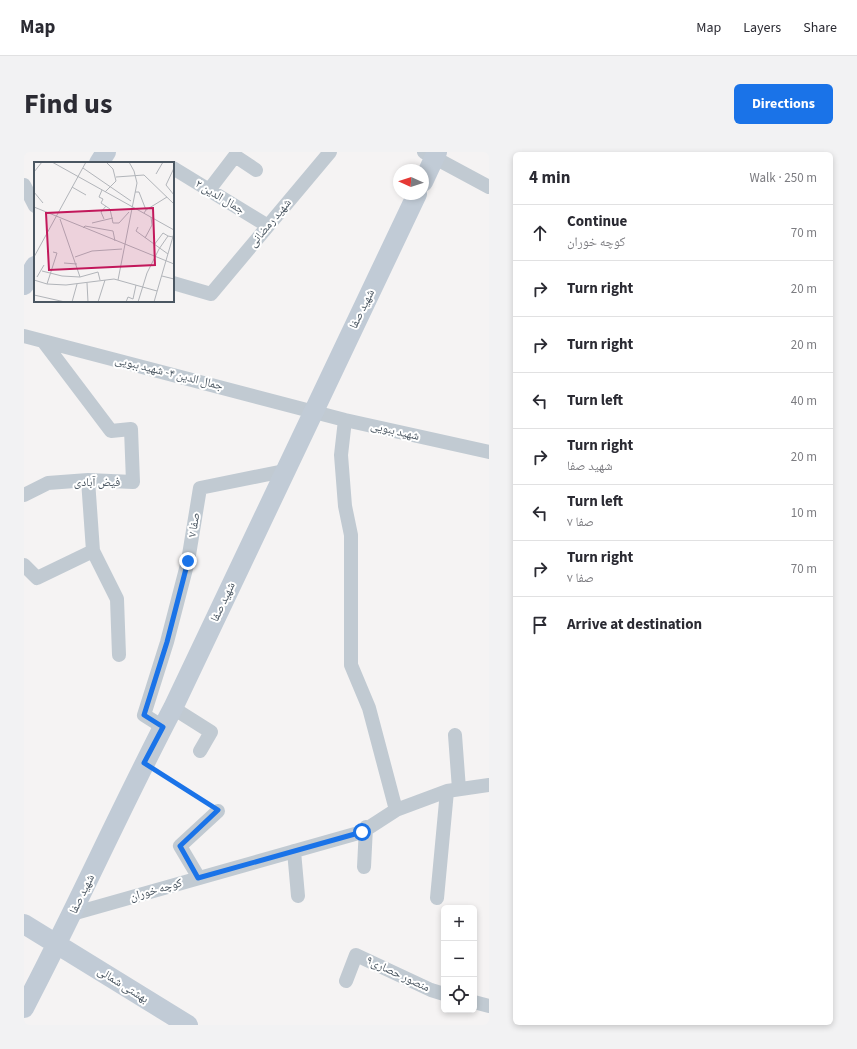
<!DOCTYPE html>
<meta charset="utf-8">
<style>
body{margin:0;font-family:"Source Sans 3","Noto Naskh Arabic",sans-serif;background:#f2f2f3;color:#2b2b33}
.controls{position:absolute;right:12px;bottom:12px;display:grid;overflow:hidden;border-radius:6px;box-shadow:0 2px 6px #0003}
.controls button{width:36px;height:36px;display:grid;place-items:center;padding:0;border:0;border-bottom:1px solid #e1e1e2;background:#fff;color:#2b2b33;font:20px sans-serif}
.compass{position:absolute;left:369px;top:12px;width:36px;height:36px;border-radius:50%;background:#fff;box-shadow:0 2px 6px #0003;rotate:273deg}
.stop{position:absolute;width:12px;height:12px;margin:-9px;border:3px solid #1a73e8;border-radius:50%;background:#fff}
.stop.end{background:#1a73e8;border-color:#fff;box-shadow:0 1px 4px #0008}
.list{margin:0;padding:0;list-style:none}
h2{display:flex;justify-content:space-between;align-items:center;height:52px;margin:0;padding:0 16px;font-size:17px}
h2 small{font-size:13px;font-weight:400;color:#7c7c81}
.list li{display:grid;grid-template-columns:26px 1fr auto;gap:12px;align-items:center;box-sizing:border-box;height:56px;padding:0 16px;border-top:1px solid #e1e1e2}
.list b{display:block;font-size:15px;white-space:nowrap}
.list p{margin:0;font-size:13px;white-space:nowrap;color:#7c7c81}
.list em{font-size:13px;font-style:normal;color:#7c7c81}
.icon{flex:none;width:22px;height:22px;fill:none;stroke:currentColor;stroke-width:2;stroke-linecap:round;stroke-linejoin:round}
.map{position:relative;flex:none;width:465px;height:873px;overflow:hidden;border-radius:6px}
header{display:flex;align-items:center;gap:24px;box-sizing:border-box;height:56px;padding:0 20px;background:#fff;border-bottom:1px solid #e1e1e2}
header strong{font-size:19px}
nav{display:flex;gap:22px;margin-inline-start:auto;font-size:14px}
.intro{display:flex;align-items:center;justify-content:space-between;box-sizing:border-box;height:96px;padding:0 24px}
h1{margin:0;font-size:28px}
.button{padding:10px 18px;border-radius:6px;background:#1a73e8;color:#fff;font-size:14px;font-weight:700}
main{display:flex;gap:24px;padding:0 24px}
aside{flex:1;background:#fff;border-radius:6px;box-shadow:0 2px 6px #0003}
.map>svg:first-child{display:block}
.lines{fill:none;stroke-linecap:round;stroke-linejoin:round}
.path{stroke:#7ad0a6;stroke-width:2.5;stroke-dasharray:3 2;stroke-linecap:butt}
.street{stroke:#c1cad2;stroke-width:14}
.secondary{stroke:#c1cbd6;stroke-width:20}
.route{stroke:#1a73e8;stroke-width:5}
.labels{text-anchor:middle;dominant-baseline:central;stroke-width:4;stroke-linejoin:round;paint-order:stroke}
.street-label{font-size:12px;fill:#4a5661;stroke:#fff}
.inset-road{fill:none;stroke:#b1b4b9;stroke-width:1}
.view{fill:#c2185b;fill-opacity:0.15;stroke:#c2185b;stroke-width:2}
.inset-edge{fill:none;stroke:#4a5661;stroke-width:2}
</style>
<header>
<strong>Map</strong>
<nav><a>Map</a><a>Layers</a><a>Share</a></nav>
</header>
<div class="intro"><h1>Find us</h1><a class="button">Directions</a></div>
<main>
<div class="map">
<svg width="465" height="873" viewBox="0 0 465 873">
<rect width="100%" height="100%" fill="#f5f3f3"/>
<g class="lines">
<path class="path" d="M134,620l48,31"/>
<path class="street" d="M400,0l65,35
M149,16l95,58
M0,33l11,21
M185,38l26,-34 21,14
M149,131l38,11 119,-142
M0,184l321,84 144,32
M321,268l-4,35 4,51 6,29v130l18,43 27,102
M64,328l5,71 24,48 2,56
M0,343l24,-12 40,-3 45,2 -2,-53 -20,2 -68,-90
M0,413l13,13 56,-27
M149,556l38,24 -11,19
M139,575l-19,-12 23,-73 21,-81 12,-73 84,-17
M431,583l4,54
M270,699l4,45
M340,715l2,-40
M175,726l-19,-32 38,-35
M413,746l10,-107
M48,762l290,-82 34,-22 51,-19 42,-6
M322,829l10,-26 75,35 13,4
M450,850l15,4"/>
<path class="secondary" d="M75,11l7,-11
M399,30l14,-30
M0,133l11,-19
M0,772l164,101
M0,856c52,-99 97,-201 149,-300l244,-514"/>
</g>
<g class="lines">
<path class="route" d="M164,409l-21,81 -23,73 19,12 -19,36 74,47 -38,36 18,32 164,-46"/>
</g>
<g class="labels">
<g class="street-label">
<text transform="translate(196 45) rotate(31)">جمال الدین ۲</text>
<text transform="translate(246 71) rotate(-50)">شهید رمضانی</text>
<text transform="translate(338 157) rotate(-64)">شهید صفا</text>
<text transform="translate(145 221) rotate(14)">جمال الدین ۴- شهید ببویی</text>
<text transform="translate(371 279) rotate(13)">شهید ببویی</text>
<text x="73" y="330">فیض آبادی</text>
<text transform="translate(170 373) rotate(-81)">صفا ۷</text>
<text transform="translate(199 450) rotate(-65)">شهید صفا</text>
<text transform="translate(132 738) rotate(-16)">کوچه خوران</text>
<text transform="translate(58 742) rotate(-64)">شهید صفا</text>
<text transform="translate(374 822) rotate(25)">منصور حصاری۹</text>
<text transform="translate(99 833) rotate(32)">بهشتی شمالی</text>
</g>
</g>
<g transform="translate(10 10)">
<rect width="140" height="140" fill="#f5f3f3"/>
<path class="inset-road" d="M18,0l122,68M49,6l48,33M140,6l-8,17 8,10M0,10l8,-10M122,12l7,-12M82,15l28,-2 30,29M38,25l14,8M68,28l-3,7 4,2 -2,4 9,6 3,14h6l10,-11M0,30l9,11M71,30l11,-11 -3,-12 -7,-7M101,30h4l7,18 -2,3M0,45l140,57M112,48l21,-13M26,57l20,58M70,57l-3,-7 5,-6M58,61l21,-5M104,65l-2,4 32,23M49,66l2,-2 28,5 2,10M111,76l7,-13 -1,-8M120,83l9,-12 5,3M0,95l52,-95M41,95l17,-6 30,-2M30,101l13,1M8,109l20,5 18,1 18,-5 2,8M128,114l12,3M3,115l7,-12M0,118l13,4 19,1 48,-6 43,12M84,118l19,-97 -3,-12 -5,-9M53,121l1,19M13,122l10,-31 -4,-1M0,133l31,7M38,140l5,-18M64,140l7,-22M92,140l2,-5 5,2 3,-14M104,140l9,-29 12,-24 9,-13 5,1M120,140l20,-69"/>
<path class="view" d="M119,46l2,57 -106,5 -3,-57z"/>
<rect width="140" height="140" class="inset-edge"/>
</g>
</svg>
<div class="controls">
<button>+</button>
<button>−</button>
<button><svg class="icon" aria-label="locate" viewBox="0 0 24 24"><circle cx="12" cy="12" r="6"/><path d="M12 2v4M12 18v4M2 12h4M18 12h4"/></svg></button>
</div>
<svg class="compass" viewBox="-18 -18 36 36"><path d="M0-13l5 13h-10z" fill="#e53935"/><path d="M0 13l5-13h-10z" fill="#7c7c81"/></svg>
<div class="stop" style="left:338px;top:680px"></div>
<div class="stop end" style="left:164px;top:409px"></div>
</div>
<aside>
<h2>4 min<small>Walk · 250 m</small></h2>
<ul class="list">
<li><svg class="icon" aria-label="ahead" viewBox="0 0 24 24"><path d="M12 20V5M6 11l6-6 6 6"/></svg><div><b>Continue</b><p>کوچه خوران</p></div><em>70 m</em></li>
<li><svg class="icon" aria-label="right" viewBox="0 0 24 24"><path d="M7 20v-9h11M14 6l5 5-5 5"/></svg><div><b>Turn right</b></div><em>20 m</em></li>
<li><svg class="icon" aria-label="right" viewBox="0 0 24 24"><path d="M7 20v-9h11M14 6l5 5-5 5"/></svg><div><b>Turn right</b></div><em>20 m</em></li>
<li><svg class="icon" aria-label="left" viewBox="0 0 24 24"><path d="M17 20v-9H6M10 6l-5 5 5 5"/></svg><div><b>Turn left</b></div><em>40 m</em></li>
<li><svg class="icon" aria-label="right" viewBox="0 0 24 24"><path d="M7 20v-9h11M14 6l5 5-5 5"/></svg><div><b>Turn right</b><p>شهید صفا</p></div><em>20 m</em></li>
<li><svg class="icon" aria-label="left" viewBox="0 0 24 24"><path d="M17 20v-9H6M10 6l-5 5 5 5"/></svg><div><b>Turn left</b><p>صفا ۷</p></div><em>10 m</em></li>
<li><svg class="icon" aria-label="right" viewBox="0 0 24 24"><path d="M7 20v-9h11M14 6l5 5-5 5"/></svg><div><b>Turn right</b><p>صفا ۷</p></div><em>70 m</em></li>
<li><svg class="icon" aria-label="arrive" viewBox="0 0 24 24"><path d="M6 21V4h12l-3 4 3 4H6"/></svg><div><b>Arrive at destination</b></div></li>
</ul>
</aside>
</main>
